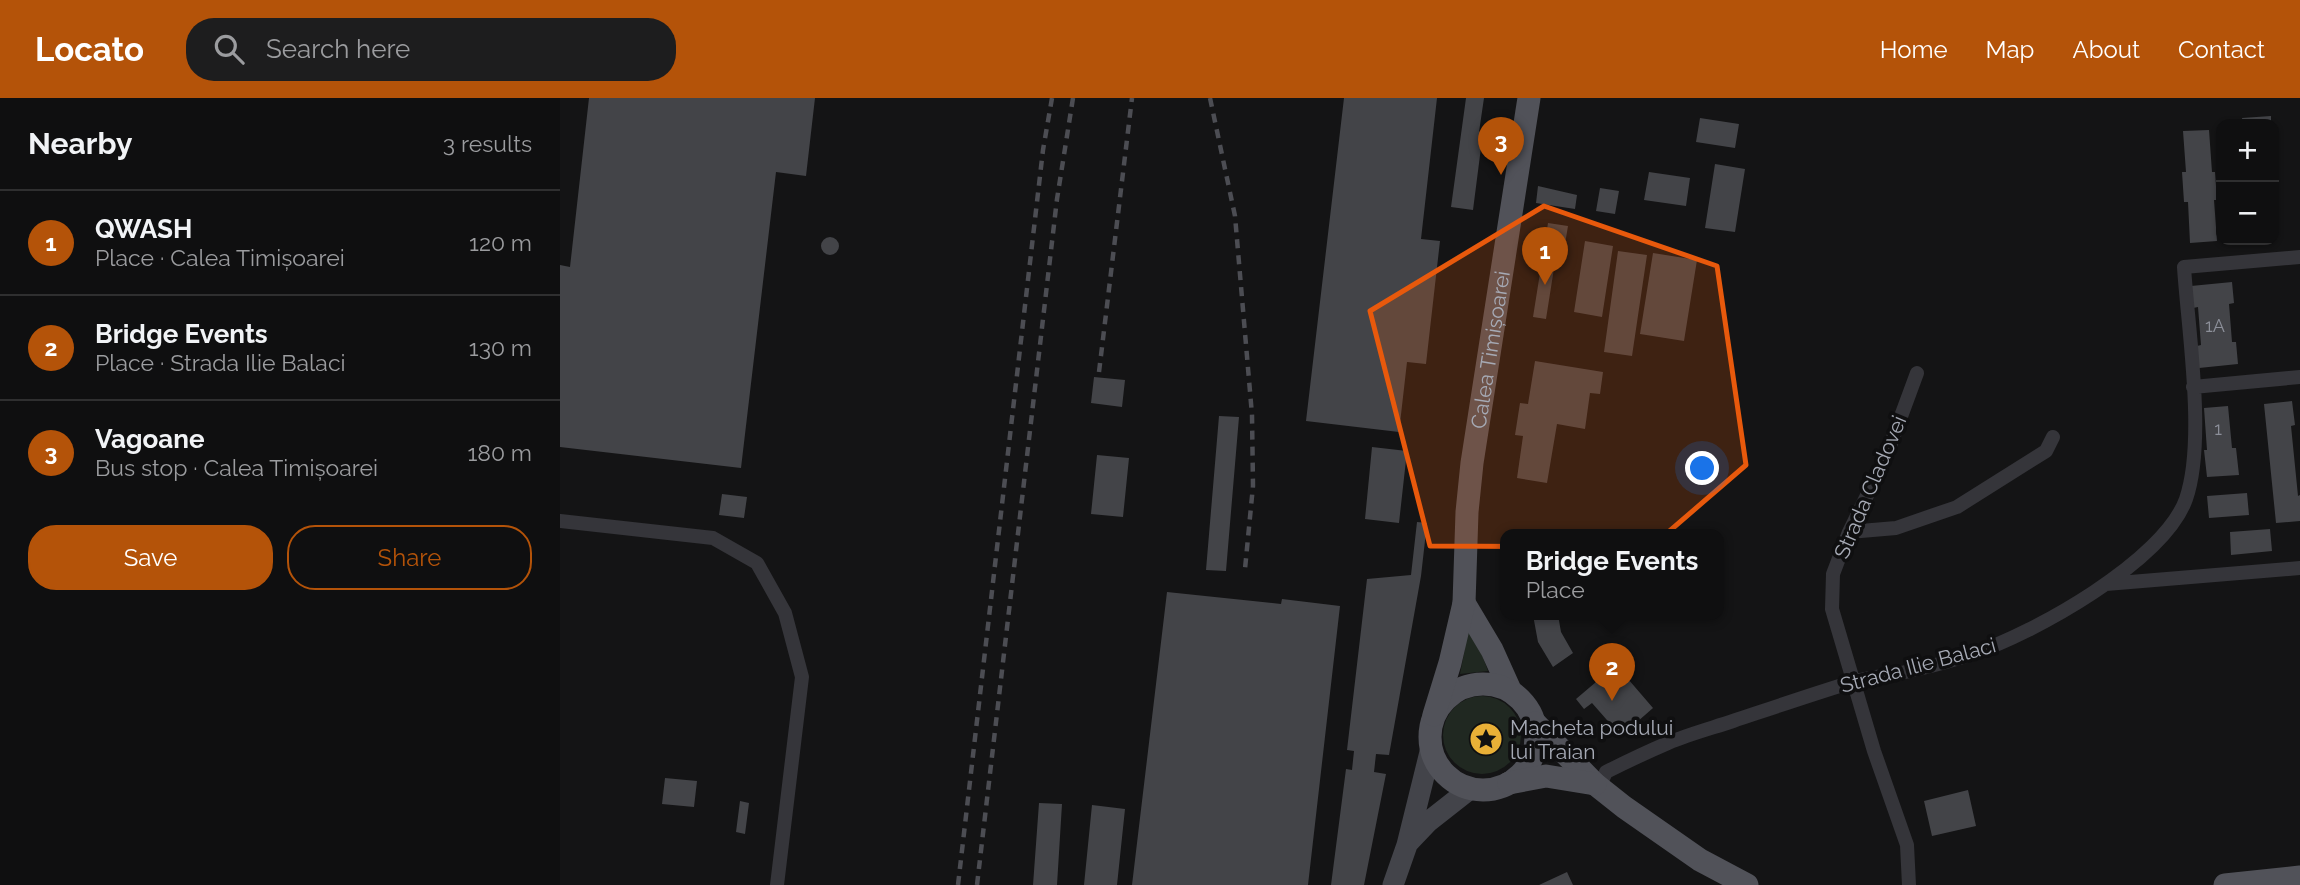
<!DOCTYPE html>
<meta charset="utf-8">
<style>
body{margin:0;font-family:Raleway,sans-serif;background:#1d1d1e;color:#f1f3f6}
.controls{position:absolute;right:21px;top:21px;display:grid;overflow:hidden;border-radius:14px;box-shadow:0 2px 5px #0004}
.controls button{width:63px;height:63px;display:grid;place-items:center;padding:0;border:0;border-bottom:2px solid #2f2f30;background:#0f0f10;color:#f1f3f6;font:35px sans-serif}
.you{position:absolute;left:1143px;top:371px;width:24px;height:24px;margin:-18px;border:5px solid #fff;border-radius:50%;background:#1a73e8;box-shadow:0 0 0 10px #1a73e833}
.badge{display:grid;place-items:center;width:46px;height:46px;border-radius:50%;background:#b45309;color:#fff;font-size:23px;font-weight:700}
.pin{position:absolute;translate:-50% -58px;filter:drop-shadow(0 2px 4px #0008)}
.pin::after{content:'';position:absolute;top:37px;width:24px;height:21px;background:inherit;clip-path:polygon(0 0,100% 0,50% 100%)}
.popup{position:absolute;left:940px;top:431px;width:224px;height:91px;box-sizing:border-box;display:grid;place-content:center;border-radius:14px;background:#0f0f10;filter:drop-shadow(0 2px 5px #0005);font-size:23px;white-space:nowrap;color:#9b9c9f}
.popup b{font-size:26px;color:#f1f3f6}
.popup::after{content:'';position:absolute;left:50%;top:100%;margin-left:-14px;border:14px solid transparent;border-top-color:#0f0f10}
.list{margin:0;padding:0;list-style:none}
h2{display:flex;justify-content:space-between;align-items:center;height:91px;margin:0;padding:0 28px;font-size:30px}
h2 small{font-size:23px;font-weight:400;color:#9b9c9f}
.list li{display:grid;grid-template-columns:46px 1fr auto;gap:21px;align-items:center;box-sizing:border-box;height:105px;padding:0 28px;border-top:2px solid #2f2f30}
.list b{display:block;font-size:26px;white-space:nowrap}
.list p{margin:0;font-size:23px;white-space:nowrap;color:#9b9c9f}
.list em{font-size:23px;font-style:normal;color:#9b9c9f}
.actions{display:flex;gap:14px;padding:21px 28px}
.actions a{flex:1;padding:16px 0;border:2px solid #b45309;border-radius:28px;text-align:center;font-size:24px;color:#b45309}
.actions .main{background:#b45309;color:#fff}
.icon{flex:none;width:38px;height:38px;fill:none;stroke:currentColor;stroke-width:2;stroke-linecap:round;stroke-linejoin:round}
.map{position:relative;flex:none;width:1740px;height:787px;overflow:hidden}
header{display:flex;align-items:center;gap:42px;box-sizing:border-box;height:98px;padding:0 35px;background:#b45309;color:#fff}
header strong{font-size:33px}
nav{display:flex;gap:38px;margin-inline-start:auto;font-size:24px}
.search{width:490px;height:63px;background:#1d1d1e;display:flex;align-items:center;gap:18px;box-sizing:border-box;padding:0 24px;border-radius:28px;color:#9b9c9f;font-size:26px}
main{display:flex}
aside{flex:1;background:#0f0f10}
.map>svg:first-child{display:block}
.green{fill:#202821}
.building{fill:#434448}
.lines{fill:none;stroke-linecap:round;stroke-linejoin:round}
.minor{stroke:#35353a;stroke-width:14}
.secondary{stroke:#43444a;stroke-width:21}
.primary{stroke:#515259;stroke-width:23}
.rail{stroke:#4c4d53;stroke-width:4.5;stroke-dasharray:9 7;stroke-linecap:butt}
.marked{fill:#e8590c;fill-opacity:0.2;stroke:#e8590c;stroke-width:5;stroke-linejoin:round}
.labels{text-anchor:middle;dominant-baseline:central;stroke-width:7;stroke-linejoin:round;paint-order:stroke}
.number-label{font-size:18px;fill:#8d909a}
.street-label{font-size:21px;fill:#a6aab5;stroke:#0f0f10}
.poi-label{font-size:21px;fill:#a6aab5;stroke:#0f0f10;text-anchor:start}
</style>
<header>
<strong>Locato</strong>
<div class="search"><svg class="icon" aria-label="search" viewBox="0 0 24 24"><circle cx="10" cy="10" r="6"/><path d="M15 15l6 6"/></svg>Search here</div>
<nav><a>Home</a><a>Map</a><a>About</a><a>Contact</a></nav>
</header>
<main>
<aside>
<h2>Nearby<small>3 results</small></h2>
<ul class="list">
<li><span class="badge">1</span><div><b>QWASH</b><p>Place · Calea Timișoarei</p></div><em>120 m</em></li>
<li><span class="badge">2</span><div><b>Bridge Events</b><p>Place · Strada Ilie Balaci</p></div><em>130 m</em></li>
<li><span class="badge">3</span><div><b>Vagoane</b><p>Bus stop · Calea Timișoarei</p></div><em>180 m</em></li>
</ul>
<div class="actions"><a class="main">Save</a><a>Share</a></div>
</aside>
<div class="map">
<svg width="1740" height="787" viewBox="0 0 1740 787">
<rect width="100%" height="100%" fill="#141415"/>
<path class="green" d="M906,514l22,59 -28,3 5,-25z
M883 637a39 39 0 1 1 78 0a39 39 0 1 1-78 0Z"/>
<path class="building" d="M29,0h226l-9,78 -30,-4 -35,296 -181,-21v-182l10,2z
M784,0h93l-16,141 19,2 -14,123 -19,-2 -8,70 -93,-11z
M906,0h18l-5,34h4l-10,78 -22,-3z
M1711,18v8h-28l-1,-6z
M1140,20l39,6 -4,24 -39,-6z
M1649,32l3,42h3l2,28h-3l3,41 -27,2 -2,-41h-4l-2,-30h4l-3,-41z
M1155,66l30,5 -10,63 -30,-4z
M1089,74l41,6 -4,28 -42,-6z
M978,88l39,9 -2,14 -39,-6z
M1040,90l19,3 -4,23 -19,-3z
M1714,113h2l2,25h-4z
M988,125l20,3 -3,18 -7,-1 -12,76 -13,-2z
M261 148a9 9 0 1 1 18 0a9 9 0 1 1-18 0Z
M1025,143l28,5 -11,71 -28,-5z
M1058,153l29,4 -15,101 -28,-4z
M1093,155l44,7 -13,81 -44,-7z
M1672,184l2,21 -5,1 3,38h4l2,22 -39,4 -2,-22 4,-1 -3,-38 -5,1 -2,-22z
M975,263l68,11 -3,22 -10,-1 -5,36 -28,-5 -10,59 -30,-5 6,-42 -8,-1 5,-32 8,1z
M534,279l31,3 -3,27 -31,-4z
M1732,303l3,24 -4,1 7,70 2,-1v26l-24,2 -12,-119z
M1668,308l4,42h4l3,27 -32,2 -3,-27h3l-3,-42z
M659,318l20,1 -13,154 -20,-1z
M812,349l35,4 -8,72 -34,-4z
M537,357l32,3 -6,59 -32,-3z
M1687,395l2,22 -40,3 -2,-22z
M162,396l25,3 -3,21 -25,-3z
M857,424l10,1 -6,53 -32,179 -13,-1 -2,18 12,2 -22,111h-33l15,-116 6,1 2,-19 -7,-1 20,-171 44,-4z
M1710,431l2,22 -41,4 -1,-23z
M607,494l114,12 1,-5 58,7 -32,279h-176z
M973,517h25l3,17 12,21 -20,14 -15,-25z
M1056,567l37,43 -32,28 -29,-33 -8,6 -8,-10z
M105,680l32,3 -3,26 -32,-3z
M1408,692l8,36 -44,10 -8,-35z
M180,703l9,2 -4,31 -9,-2z
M479,705l23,1 -5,81h-24z
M532,707l33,4 -8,76h-33z
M1007,774l6,13h-34z"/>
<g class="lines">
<path class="minor" d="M1633,289l107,-10
M0,423l153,17 44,25 28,50 17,64 -25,208
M1289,434l47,-4 61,-21 89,-56 7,-14
M1546,486l194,-16
M1039,689l7,-15c20,-10 41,-20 62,-29 21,-9 44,-15 65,-22 39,-13 77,-26 116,-38 16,-5 34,-7 52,-10 23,-5 48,-11 71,-19 61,-20 192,-93 214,-155 20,-58 2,-169 -2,-232l116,-10
M1349,787l-2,-40 -33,-94 -42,-142 1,-35 16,-42 37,-75 31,-84"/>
<path class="secondary" d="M848,745l20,-21 42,-33
M833,787l14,-40 24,-97"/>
<g class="primary">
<path d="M904,505l28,47 18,40"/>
<circle cx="923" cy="639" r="53"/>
<path id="s1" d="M874,617l16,-52 14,-60 3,-91 5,-49 57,-365"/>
<path d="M975,625l60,61 29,23 76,53 47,25"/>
<path d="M949,685l37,-7 49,8"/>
<path d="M1665,787l75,-8"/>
</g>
<path class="rail" d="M650,0l25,118 17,199 1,71 -8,83
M539,274l33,-274
M398,787l85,-735 9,-52
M417,787l80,-686 16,-101"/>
</g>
<path class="marked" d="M984,108l173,60 29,199 -95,82 -221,-1 -60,-235z"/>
<defs>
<symbol id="sight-disc" viewBox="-11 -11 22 22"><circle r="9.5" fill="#e9b037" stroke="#0f0f10"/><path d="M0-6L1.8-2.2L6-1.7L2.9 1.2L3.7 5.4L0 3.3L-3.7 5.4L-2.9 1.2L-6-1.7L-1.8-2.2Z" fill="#111"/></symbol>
</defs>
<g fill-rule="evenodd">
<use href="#sight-disc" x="907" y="622" width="38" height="38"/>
</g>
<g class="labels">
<g class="number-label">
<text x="1655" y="227">1A</text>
<text x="1658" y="330">1</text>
</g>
<g class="street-label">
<text stroke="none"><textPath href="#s1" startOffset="371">Calea Timișoarei</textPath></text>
<text transform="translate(1310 389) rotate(-67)">Strada Cladovei</text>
<text transform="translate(1358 567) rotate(-15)">Strada Ilie Balaci</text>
</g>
<g class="poi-label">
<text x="950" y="629">Macheta podului<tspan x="950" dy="24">lui Traian</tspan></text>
</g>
</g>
</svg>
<div class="controls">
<button>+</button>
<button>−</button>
</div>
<div class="you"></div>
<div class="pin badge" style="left:985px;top:187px">1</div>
<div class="pin badge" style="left:1052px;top:603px">2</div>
<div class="popup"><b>Bridge Events</b>Place</div>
<div class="pin badge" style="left:941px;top:77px">3</div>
</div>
</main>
